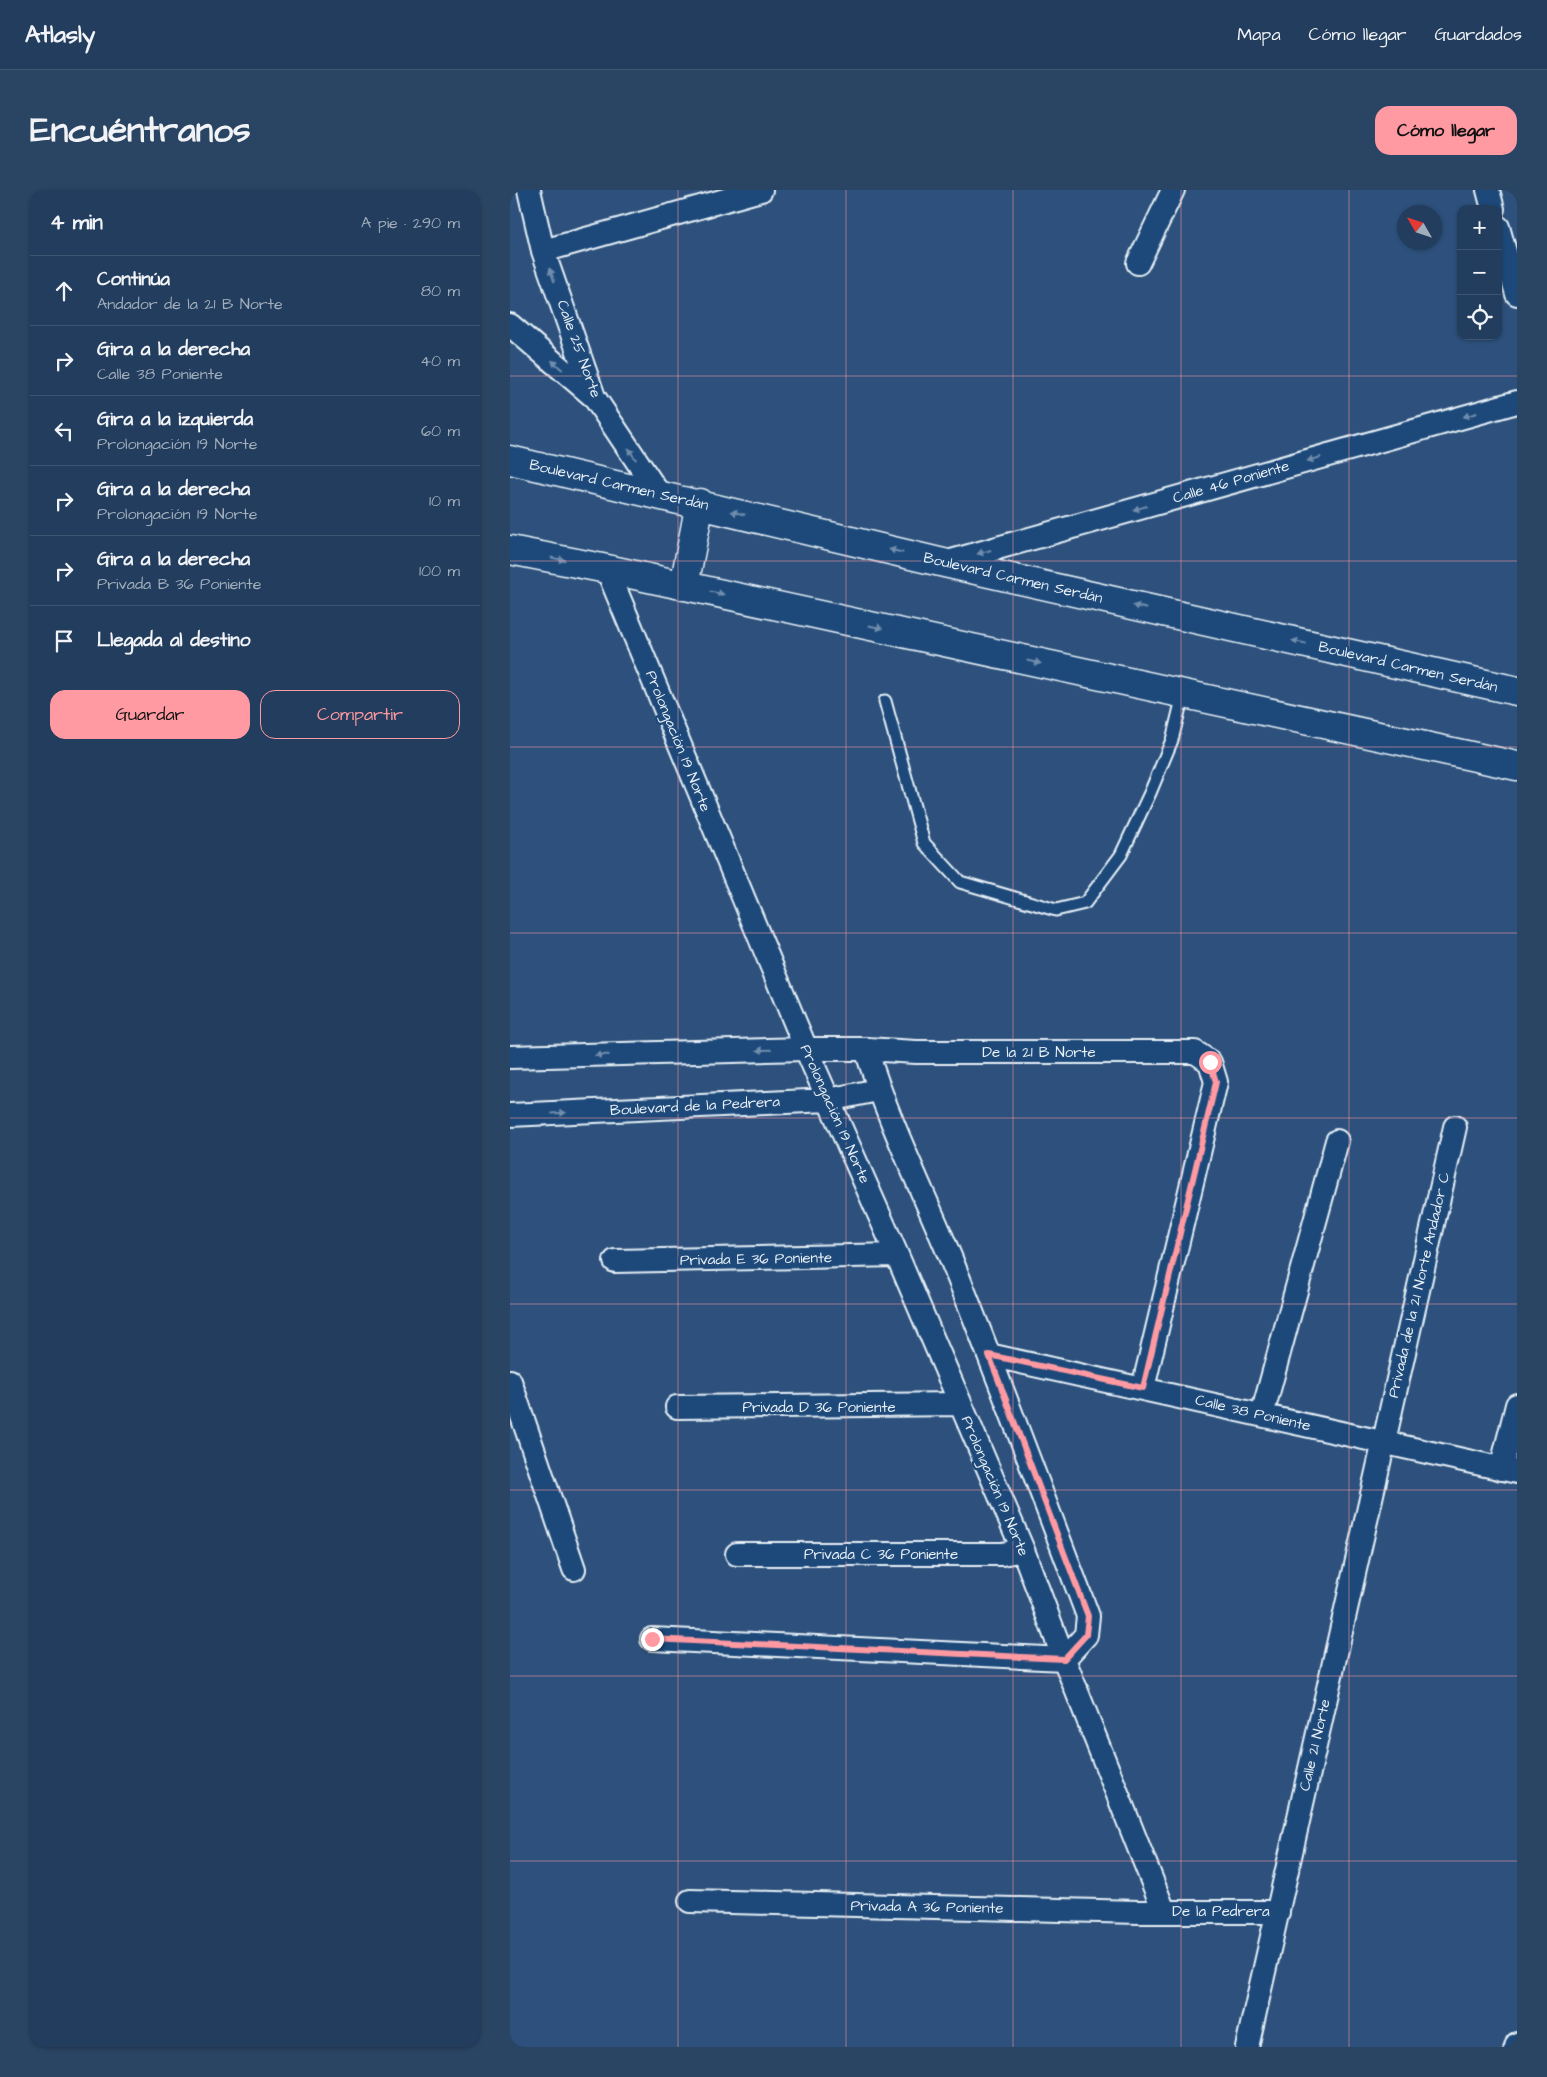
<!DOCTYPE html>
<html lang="es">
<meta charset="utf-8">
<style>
body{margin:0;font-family:"Architects Daughter",sans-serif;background:#2a4463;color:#f1f3f6}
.controls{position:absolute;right:15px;top:15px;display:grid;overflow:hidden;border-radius:10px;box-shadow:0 1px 4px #0004}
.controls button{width:45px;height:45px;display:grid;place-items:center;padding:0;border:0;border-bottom:1px solid #3f5672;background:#223d5d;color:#f1f3f6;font:25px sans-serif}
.compass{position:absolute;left:887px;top:15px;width:45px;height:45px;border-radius:50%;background:#223d5d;box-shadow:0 1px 4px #0004;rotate:309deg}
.stop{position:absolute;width:15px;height:15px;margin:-11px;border:4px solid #ff9aa2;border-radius:50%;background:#fff}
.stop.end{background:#ff9aa2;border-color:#fff;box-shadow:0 1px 5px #0008}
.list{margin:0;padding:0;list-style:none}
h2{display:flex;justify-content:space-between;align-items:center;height:65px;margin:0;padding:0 20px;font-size:21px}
h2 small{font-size:16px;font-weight:400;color:#a2aebc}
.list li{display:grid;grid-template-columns:32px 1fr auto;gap:15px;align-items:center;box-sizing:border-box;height:70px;padding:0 20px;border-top:1px solid #3f5672}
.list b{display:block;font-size:19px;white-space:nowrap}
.list p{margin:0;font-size:16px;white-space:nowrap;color:#a2aebc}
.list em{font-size:16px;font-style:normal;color:#a2aebc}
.actions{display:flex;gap:10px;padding:15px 20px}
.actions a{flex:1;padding:11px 0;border:1px solid #ff9aa2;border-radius:15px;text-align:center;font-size:18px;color:#ff9aa2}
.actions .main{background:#ff9aa2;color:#111}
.icon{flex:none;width:28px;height:28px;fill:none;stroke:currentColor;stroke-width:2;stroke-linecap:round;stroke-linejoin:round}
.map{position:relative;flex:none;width:1007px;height:1857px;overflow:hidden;border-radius:15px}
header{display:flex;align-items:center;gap:30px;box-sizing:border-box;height:70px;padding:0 25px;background:#223d5d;border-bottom:1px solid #3f5672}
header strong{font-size:24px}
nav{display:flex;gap:28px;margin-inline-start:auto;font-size:18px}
.intro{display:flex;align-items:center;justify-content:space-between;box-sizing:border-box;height:120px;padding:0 30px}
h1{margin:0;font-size:35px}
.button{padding:12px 22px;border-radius:15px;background:#ff9aa2;color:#111;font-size:18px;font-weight:700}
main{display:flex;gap:30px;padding:0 30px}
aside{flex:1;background:#223d5d;border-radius:15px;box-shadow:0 1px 4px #0004}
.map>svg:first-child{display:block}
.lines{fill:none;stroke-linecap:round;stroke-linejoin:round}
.service-casing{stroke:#e8f1f8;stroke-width:15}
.minor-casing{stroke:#e8f1f8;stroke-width:26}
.secondary-casing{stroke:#e8f1f8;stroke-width:31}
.service{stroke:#1f4a7a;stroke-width:11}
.minor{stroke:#1f4a7a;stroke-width:22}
.secondary{stroke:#1f4a7a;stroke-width:28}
.oneway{fill:#6f8dac}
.route{stroke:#ff9aa2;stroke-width:6}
.grid{fill:none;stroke:#ff9aa2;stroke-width:1;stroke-opacity:0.55}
.labels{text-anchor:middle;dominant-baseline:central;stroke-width:5;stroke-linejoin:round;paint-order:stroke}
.street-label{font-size:15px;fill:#e8f1f8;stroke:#1f4a7a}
</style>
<header>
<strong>Atlasly</strong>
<nav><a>Mapa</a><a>Cómo llegar</a><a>Guardados</a></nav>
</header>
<div class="intro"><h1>Encuéntranos</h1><a class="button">Cómo llegar</a></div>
<main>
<aside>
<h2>4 min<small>A pie · 290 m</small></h2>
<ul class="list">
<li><svg class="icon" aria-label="ahead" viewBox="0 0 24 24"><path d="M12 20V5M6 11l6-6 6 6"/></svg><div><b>Continúa</b><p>Andador de la 21 B Norte</p></div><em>80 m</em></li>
<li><svg class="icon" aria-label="right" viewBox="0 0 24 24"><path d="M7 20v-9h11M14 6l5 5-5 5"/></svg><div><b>Gira a la derecha</b><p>Calle 38 Poniente</p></div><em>40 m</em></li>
<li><svg class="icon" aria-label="left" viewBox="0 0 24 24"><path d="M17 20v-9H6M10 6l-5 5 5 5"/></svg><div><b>Gira a la izquierda</b><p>Prolongación 19 Norte</p></div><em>60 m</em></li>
<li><svg class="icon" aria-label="right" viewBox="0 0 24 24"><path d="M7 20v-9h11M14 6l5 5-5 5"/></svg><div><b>Gira a la derecha</b><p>Prolongación 19 Norte</p></div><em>10 m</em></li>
<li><svg class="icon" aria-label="right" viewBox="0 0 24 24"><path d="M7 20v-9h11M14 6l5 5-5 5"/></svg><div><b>Gira a la derecha</b><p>Privada B 36 Poniente</p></div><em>100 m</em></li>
<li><svg class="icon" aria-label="arrive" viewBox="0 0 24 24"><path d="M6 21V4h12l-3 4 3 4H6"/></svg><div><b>Llegada al destino</b></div></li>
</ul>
<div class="actions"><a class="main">Guardar</a><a>Compartir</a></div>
</aside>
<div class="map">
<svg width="1007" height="1857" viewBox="0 0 1007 1857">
<rect width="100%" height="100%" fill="#2d517c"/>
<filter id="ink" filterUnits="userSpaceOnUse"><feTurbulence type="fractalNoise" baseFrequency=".02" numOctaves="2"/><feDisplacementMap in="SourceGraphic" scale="10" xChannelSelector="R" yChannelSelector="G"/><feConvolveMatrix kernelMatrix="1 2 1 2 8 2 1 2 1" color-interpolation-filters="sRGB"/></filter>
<g filter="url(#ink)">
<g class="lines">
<defs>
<path id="service" d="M375,511l39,142 36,39 96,28 29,-7 36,-48 29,-62 22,-53 11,-45"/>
<path id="minor" d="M19,0l14,61 51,146 65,97
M978,0l5,19
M988,37l19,67
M33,61l218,-61
M628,73l35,-73
M0,135l83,71
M434,373l573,-161
M97,379l199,480 91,206 126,295 41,109 100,252
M356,859c22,72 56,140 85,210 48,119 92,238 137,357l-2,19 -22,24
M0,867l296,-8h60l50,3h279l15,10 6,20 -73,306
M0,925l318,-15 50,-10
M105,1071l282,-6
M479,1165l528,117
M0,1191l64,188
M167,1217l283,-3
M752,1225l75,-274
M991,1279l16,-64
M227,1364h265l21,-4
M142,1449l412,20
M180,1711l449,11h139
M737,1857l208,-920
M1006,1857l1,-3"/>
<path id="secondary" d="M0,270l434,103 573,128
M0,360l97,19 910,197
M174,396l16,-83"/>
</defs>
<use href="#service" class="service-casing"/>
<use href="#minor" class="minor-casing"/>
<use href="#secondary" class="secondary-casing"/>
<use href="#service" class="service"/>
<use href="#minor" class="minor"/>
<use href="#secondary" class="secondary"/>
</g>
<defs><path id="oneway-solid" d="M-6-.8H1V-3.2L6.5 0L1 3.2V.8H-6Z" transform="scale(1.25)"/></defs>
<g class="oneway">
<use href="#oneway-solid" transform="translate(42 85) rotate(-109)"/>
<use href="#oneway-solid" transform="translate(47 175) rotate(-139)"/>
<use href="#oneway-solid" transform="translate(960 225) rotate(164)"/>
<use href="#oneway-solid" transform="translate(122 264) rotate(-124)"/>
<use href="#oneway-solid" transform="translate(804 269) rotate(164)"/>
<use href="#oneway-solid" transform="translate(630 318) rotate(164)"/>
<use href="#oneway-solid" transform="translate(228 323) rotate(-166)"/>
<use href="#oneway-solid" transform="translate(386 361) rotate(-166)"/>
<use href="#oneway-solid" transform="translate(474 362) rotate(164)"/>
<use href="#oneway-solid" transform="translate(48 369) rotate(11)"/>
<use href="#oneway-solid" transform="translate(207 403) rotate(12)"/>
<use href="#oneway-solid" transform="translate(630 417) rotate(-167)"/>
<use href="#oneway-solid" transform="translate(366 437) rotate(12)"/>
<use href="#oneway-solid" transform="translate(789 452) rotate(-167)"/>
<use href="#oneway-solid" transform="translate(524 472) rotate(12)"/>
<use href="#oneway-solid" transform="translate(254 860) rotate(178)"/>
<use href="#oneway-solid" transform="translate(92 865) rotate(178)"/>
<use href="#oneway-solid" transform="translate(49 923) rotate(-3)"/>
</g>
</g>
<g class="lines" filter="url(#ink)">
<path class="route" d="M142,1449l412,20 22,-24 2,-19 -99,-261 154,33 73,-306 -6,-20"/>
</g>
<path class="grid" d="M168,0v1857M336,0v1857M503,0v1857M671,0v1857M839,0v1857M0,186h1007M0,371h1007M0,557h1007M0,743h1007M0,928h1007M0,1114h1007M0,1300h1007M0,1486h1007M0,1671h1007"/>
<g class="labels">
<g class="street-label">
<text transform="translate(69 159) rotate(70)">Calle 25 Norte</text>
<text transform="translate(721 292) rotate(-16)">Calle 46 Poniente</text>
<text transform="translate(109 295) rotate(13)">Boulevard Carmen Serdán</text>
<text transform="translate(503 388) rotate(13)">Boulevard Carmen Serdán</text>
<text transform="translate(898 477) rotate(13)">Boulevard Carmen Serdán</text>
<text transform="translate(168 551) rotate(68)">Prolongación 19 Norte</text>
<text x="529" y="862">De la 21 B Norte</text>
<text transform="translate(185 916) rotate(-3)">Boulevard de la Pedrera</text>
<text transform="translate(325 924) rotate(66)">Prolongación 19 Norte</text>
<text transform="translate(246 1069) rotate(-1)">Privada E 36 Poniente</text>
<text transform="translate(909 1095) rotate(-77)">Privada de la 21 Norte Andador C</text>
<text x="309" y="1217">Privada D 36 Poniente</text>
<text transform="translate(743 1223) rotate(13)">Calle 38 Poniente</text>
<text transform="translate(485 1296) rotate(67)">Prolongación 19 Norte</text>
<text x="371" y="1364">Privada C 36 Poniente</text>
<text transform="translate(805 1555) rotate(-77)">Calle 21 Norte</text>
<text transform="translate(417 1717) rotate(1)">Privada A 36 Poniente</text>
<text x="711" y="1721">De la Pedrera</text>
</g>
</g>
</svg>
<div class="controls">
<button>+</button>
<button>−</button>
<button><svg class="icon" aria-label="locate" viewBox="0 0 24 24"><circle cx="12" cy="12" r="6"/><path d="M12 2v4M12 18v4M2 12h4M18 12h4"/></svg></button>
</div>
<svg class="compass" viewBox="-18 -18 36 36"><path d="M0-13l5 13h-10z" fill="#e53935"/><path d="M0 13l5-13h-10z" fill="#a2aebc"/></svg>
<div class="stop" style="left:700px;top:872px"></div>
<div class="stop end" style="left:142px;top:1449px"></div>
</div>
</main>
